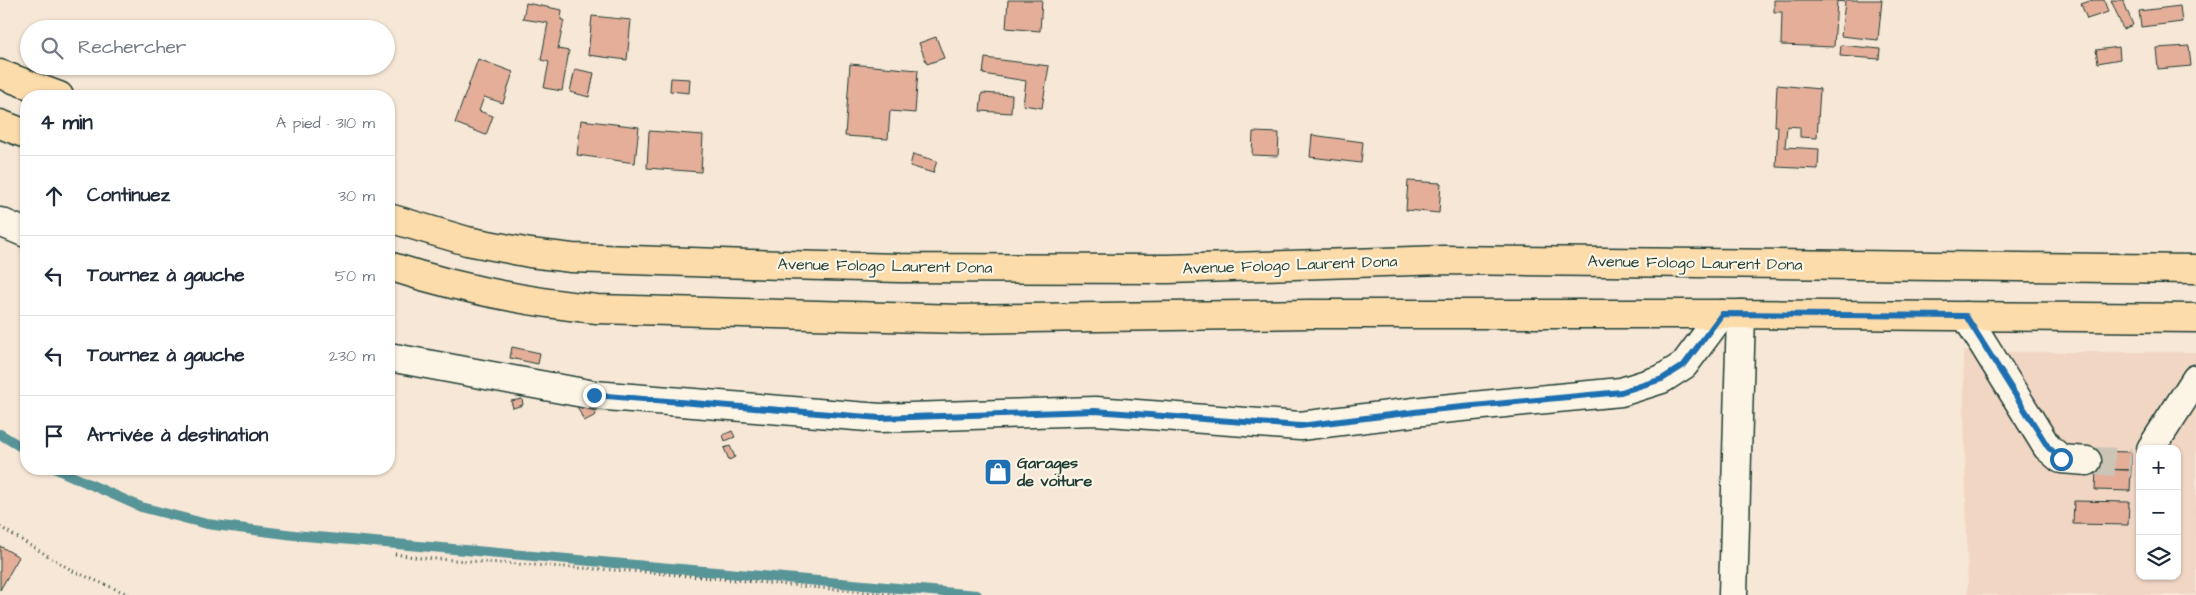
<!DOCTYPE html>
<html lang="fr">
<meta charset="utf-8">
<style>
body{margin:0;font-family:"Architects Daughter",sans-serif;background:#f6f6f7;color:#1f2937}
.controls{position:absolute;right:15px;bottom:15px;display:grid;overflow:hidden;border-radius:10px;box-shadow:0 1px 4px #0004}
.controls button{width:45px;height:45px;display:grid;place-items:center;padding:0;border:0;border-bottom:1px solid #e0e1e3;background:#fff;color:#1f2937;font:25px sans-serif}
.stop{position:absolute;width:15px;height:15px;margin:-11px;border:4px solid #1f6fb2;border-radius:50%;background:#fff}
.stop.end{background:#1f6fb2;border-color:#fff;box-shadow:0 1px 5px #0008}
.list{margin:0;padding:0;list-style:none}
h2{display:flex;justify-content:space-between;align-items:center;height:65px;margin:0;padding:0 20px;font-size:21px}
h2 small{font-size:16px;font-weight:400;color:#747a83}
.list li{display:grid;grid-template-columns:32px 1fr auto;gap:15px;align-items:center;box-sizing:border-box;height:80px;padding:0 20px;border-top:1px solid #e0e1e3}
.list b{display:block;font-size:19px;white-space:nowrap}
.list em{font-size:16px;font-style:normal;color:#747a83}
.icon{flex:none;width:28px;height:28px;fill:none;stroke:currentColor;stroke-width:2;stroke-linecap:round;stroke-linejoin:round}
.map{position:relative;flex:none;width:2196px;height:595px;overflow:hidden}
.search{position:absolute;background:#fff;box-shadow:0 1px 4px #0004;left:20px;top:20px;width:375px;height:55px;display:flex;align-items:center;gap:12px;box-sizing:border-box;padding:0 18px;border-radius:28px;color:#747a83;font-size:19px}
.panel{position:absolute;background:#fff;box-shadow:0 1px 4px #0004;left:20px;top:90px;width:375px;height:385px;border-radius:20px}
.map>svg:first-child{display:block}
.built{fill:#f1d6c4;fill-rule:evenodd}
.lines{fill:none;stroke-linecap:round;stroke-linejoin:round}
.stream{stroke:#599598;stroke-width:10}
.building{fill:#e4ae99;stroke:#1f3d34}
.minor-tunnel{stroke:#ccc5b6;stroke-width:28;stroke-dasharray:28 14;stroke-linecap:butt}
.minor-casing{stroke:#1f3d34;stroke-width:31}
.major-casing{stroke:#1f3d34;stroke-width:31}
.path{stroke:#1f3d34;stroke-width:3;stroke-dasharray:1 4;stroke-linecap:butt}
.minor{stroke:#fcf5e5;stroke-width:28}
.major{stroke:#fddcac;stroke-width:28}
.route{stroke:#1f6fb2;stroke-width:6}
.labels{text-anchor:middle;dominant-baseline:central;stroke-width:4.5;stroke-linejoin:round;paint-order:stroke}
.street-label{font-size:16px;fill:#1f3d34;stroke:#fcf5e5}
.poi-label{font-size:16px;font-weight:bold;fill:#1f3d34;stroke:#fcf5e5;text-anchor:start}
</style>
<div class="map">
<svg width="2196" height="595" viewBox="0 0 2196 595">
<rect width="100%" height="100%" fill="#f7e7d6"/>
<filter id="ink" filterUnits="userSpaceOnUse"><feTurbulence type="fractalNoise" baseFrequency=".02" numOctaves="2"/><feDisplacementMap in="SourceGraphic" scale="10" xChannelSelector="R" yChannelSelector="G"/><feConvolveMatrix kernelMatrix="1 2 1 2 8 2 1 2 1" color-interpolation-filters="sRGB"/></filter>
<g filter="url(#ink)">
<path class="built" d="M1963,352h233v243h-228zM2140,449h37v127h-37z"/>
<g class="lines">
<path class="stream" d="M0,434l26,16
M56,469l85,38 66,17 87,11 683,60"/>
</g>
<path class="building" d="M1008,0h34l-2,31 -34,-3z
M1774,0h108l-4,40 -37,-4 4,-34 -8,-1 -3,46 -53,-2 1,-33h-8z
M2093,0h11l4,12 -21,7 -6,-15z
M2111,0h12l10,25 -10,4z
M526,3l36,7 -1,10h3l-6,29 11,2 -7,40 -18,-3 5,-26 -8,-2 7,-37 -25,-4z
M2180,6l2,16 -41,5 -2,-16z
M592,16l39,4 -4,40 -39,-5z
M936,37l8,21 -17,6 -8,-21z
M1841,45l39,4 -1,10 -39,-3z
M2189,46l2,20 -33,3 -2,-21z
M2119,47l1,12 -22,4 -2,-13z
M985,58l64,8 -7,42 -19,-3 3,-24 -43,-7z
M478,59l35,13 -10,31 -19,-6 -5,14 14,5 -7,19 -31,-12z
M850,64l68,6 -3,43 -25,-2 -2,28 -43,-3z
M575,69l19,4 -5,24 -19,-5z
M671,78l19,1 -1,14 -19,-2z
M1777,85l43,4 -3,49 -17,-1v-10l-13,-1 -2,21 34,2 -1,20 -42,-2 2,-41h-3z
M982,93l30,2 -1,18 -31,-2z
M581,120l58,7 -4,36 -58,-8z
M649,131l54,4 -2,37 -54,-4z
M1253,132l26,1 -1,23 -26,-1z
M1312,135l51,7 -2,21 -51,-6z
M913,154l24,7 -4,12 -23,-7z
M1408,181l33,2 -2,30 -33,-3z
M512,347l28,6 -2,11 -28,-6z
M588,398l8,17 -12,6 -8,-17z
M522,399l1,6 -10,3 -2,-7z
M732,431l3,6 -10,4 -2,-6z
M730,446l5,11 -6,3 -5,-12z
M2087,451l44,1v18l-35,-1z
M2096,469l35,1 -1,21 -35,-1z
M2074,501l55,1 -1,23 -55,-1z
M0,546l19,11 -19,33z"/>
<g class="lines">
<path class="minor-tunnel" d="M2087,461l44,1"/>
<defs>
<path id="minor" d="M0,222l26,11
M1966,316l81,131 14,12 26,2
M389,357l205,38 286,23 215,-7 205,15 131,-16 190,-18 41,-13 22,-14 38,-51
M2151,449l45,-70
M1733,595l8,-281"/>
<path id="major" d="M0,74l59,22
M0,124l26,10
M389,218l78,23 63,12 42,5 178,6 150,4 268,1 276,-9 752,9
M389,266c68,22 137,36 208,43l363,10 349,-5h413l474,4"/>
</defs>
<use href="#minor" class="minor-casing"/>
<use href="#major" class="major-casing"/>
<path class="path" d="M0,527l73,44 57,24
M395,554l26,4 224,14 253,23"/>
<use href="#minor" class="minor"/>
<use href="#major" class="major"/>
</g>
</g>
<g class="lines" filter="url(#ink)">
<path class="route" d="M594,395l286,23 215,-7 205,15 131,-16 190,-18 41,-13 22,-14 38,-51 244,2 82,131 13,12"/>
</g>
<defs>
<symbol id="shop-square" viewBox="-11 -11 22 22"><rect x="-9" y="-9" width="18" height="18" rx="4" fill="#1f6fb2" stroke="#fcf5e5"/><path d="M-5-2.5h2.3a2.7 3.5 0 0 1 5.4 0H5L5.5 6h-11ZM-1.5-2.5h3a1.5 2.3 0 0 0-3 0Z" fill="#fff"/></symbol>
</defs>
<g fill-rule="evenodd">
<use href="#shop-square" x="982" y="456" width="32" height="32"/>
</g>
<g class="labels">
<g class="street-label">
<text transform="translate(1695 263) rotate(1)">Avenue Fologo Laurent Dona</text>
<text transform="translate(1290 265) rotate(-2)">Avenue Fologo Laurent Dona</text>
<text transform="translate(885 266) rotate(1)">Avenue Fologo Laurent Dona</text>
</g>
<g class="poi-label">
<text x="1017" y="463">Garages<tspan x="1017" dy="18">de voiture</tspan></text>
</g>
</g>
</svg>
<div class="controls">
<button>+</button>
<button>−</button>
<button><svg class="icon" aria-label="layers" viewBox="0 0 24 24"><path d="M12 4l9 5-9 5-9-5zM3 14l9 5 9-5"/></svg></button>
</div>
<div class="stop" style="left:2061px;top:459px"></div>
<div class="stop end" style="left:594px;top:395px"></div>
<div class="search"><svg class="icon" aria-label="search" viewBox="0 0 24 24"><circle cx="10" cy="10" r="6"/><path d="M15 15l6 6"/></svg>Rechercher</div>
<section class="panel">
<h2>4 min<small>À pied · 310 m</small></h2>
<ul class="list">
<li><svg class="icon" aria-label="ahead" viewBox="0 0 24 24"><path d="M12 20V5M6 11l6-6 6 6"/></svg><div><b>Continuez</b></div><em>30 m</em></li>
<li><svg class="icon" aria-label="left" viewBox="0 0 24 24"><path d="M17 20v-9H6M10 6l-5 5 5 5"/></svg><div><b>Tournez à gauche</b></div><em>50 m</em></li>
<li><svg class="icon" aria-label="left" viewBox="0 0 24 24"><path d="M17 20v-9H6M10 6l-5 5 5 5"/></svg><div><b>Tournez à gauche</b></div><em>230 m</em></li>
<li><svg class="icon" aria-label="arrive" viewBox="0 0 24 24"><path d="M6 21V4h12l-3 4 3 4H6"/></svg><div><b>Arrivée à destination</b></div></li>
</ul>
</section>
</div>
